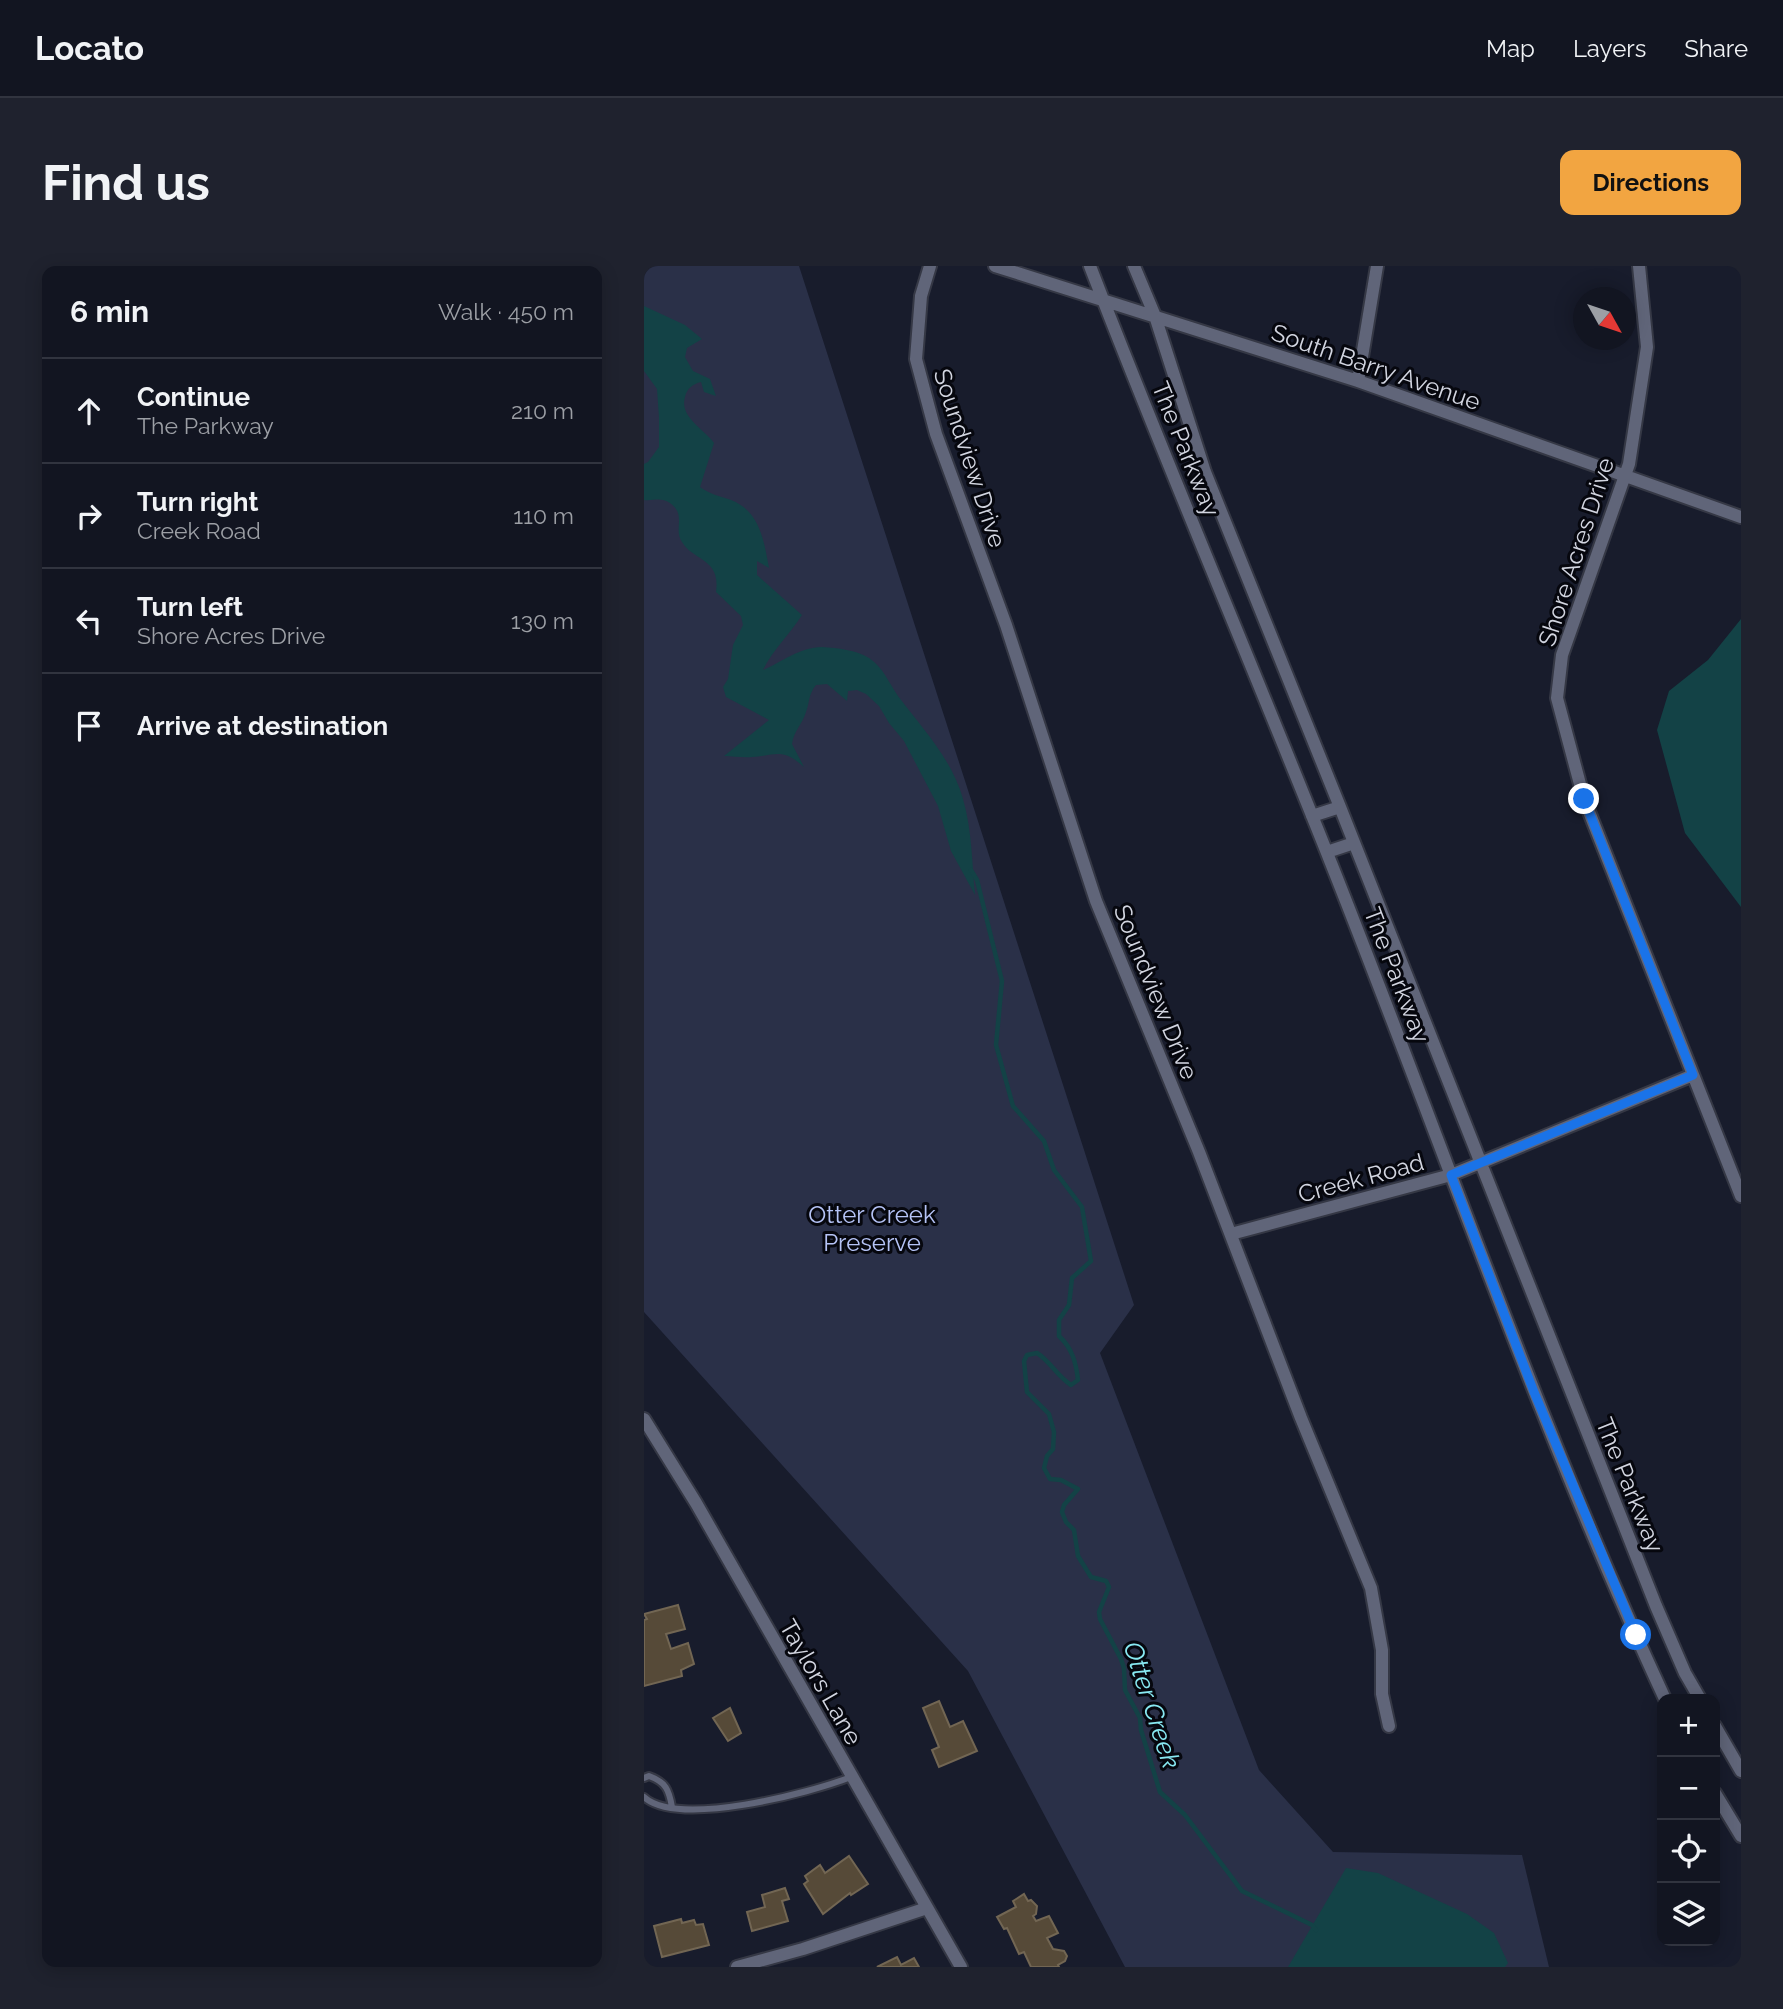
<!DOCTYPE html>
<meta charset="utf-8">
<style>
body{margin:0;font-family:Raleway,sans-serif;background:#1f222e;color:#f1f3f6}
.controls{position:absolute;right:21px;bottom:21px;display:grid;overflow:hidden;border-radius:14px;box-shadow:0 4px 18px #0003}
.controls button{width:63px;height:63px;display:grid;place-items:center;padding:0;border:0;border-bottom:2px solid #31343f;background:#121521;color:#f1f3f6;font:35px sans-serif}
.compass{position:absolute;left:929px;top:21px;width:63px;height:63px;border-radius:50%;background:#121521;box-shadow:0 4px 18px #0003;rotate:130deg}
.stop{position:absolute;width:21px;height:21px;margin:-16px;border:5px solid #1a73e8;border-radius:50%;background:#fff}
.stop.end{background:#1a73e8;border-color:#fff;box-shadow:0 2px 7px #0008}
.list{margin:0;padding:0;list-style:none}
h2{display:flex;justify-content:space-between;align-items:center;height:91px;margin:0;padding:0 28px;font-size:30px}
h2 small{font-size:23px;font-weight:400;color:#9c9fa5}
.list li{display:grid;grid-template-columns:46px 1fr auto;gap:21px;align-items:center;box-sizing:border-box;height:105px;padding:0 28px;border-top:2px solid #31343f}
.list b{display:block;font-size:26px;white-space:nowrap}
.list p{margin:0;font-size:23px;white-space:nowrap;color:#9c9fa5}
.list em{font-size:23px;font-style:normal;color:#9c9fa5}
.icon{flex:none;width:38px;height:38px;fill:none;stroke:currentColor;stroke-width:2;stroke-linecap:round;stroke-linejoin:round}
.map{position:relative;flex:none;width:1097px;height:1701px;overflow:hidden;border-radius:14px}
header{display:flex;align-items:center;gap:42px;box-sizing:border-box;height:98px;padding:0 35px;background:#121521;border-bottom:2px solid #31343f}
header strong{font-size:33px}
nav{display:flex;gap:38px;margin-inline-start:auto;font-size:24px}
.intro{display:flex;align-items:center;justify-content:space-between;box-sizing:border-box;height:168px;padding:0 42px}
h1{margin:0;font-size:49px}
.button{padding:18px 32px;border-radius:14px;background:#f2a541;color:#111;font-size:24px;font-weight:700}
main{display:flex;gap:42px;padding:0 42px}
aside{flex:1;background:#121521;border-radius:14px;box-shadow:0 4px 18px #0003}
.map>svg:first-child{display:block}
.green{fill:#2a3048}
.water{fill:#134246}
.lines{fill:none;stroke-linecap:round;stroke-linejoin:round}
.stream{stroke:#134246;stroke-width:4.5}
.building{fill:#564a38;stroke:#726653;stroke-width:2}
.service-casing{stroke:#353845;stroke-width:10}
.minor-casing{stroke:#353845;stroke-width:16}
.service{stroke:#606579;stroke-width:6}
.minor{stroke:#606579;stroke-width:12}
.route{stroke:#1a73e8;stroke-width:9}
.labels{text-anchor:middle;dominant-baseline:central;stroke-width:6;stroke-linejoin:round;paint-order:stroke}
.street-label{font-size:24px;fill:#d2d5e0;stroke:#06070e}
.park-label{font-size:24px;fill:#b5c3f6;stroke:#06070e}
.water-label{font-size:26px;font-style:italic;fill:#88e9f2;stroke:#06070e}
</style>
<header>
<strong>Locato</strong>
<nav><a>Map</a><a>Layers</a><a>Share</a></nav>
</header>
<div class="intro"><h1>Find us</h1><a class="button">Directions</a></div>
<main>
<aside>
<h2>6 min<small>Walk · 450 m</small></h2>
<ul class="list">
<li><svg class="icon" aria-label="ahead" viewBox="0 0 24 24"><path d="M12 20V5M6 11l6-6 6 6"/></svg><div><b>Continue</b><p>The Parkway</p></div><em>210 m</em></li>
<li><svg class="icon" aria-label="right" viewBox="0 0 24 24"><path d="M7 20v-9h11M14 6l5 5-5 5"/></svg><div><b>Turn right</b><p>Creek Road</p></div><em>110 m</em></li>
<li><svg class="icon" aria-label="left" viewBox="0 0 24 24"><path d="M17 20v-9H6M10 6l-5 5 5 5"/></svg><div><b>Turn left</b><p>Shore Acres Drive</p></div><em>130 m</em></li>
<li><svg class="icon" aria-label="arrive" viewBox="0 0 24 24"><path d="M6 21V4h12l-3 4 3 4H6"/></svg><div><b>Arrive at destination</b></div></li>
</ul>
</aside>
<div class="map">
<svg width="1097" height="1701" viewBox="0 0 1097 1701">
<rect width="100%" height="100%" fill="#181c2c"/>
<path class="green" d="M0,0h155l335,1039 -34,48 159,417 74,82 189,3 27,112h-424l-157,-296 -324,-359z"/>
<path class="water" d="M0,40l41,19 17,14 -15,9 -2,9 8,14 17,8 6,17 -12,-4 -3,-10c-8,2 -14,6 -16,15 -6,20 19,32 29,46l-14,44c10,7 19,9 31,13 29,11 33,41 38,68l-12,-7v14l45,40c-12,19 -30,36 -39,55 19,-8 37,-23 59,-23 16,1 34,3 47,11 14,9 20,25 29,38 24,32 54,63 65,103 9,31 9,64 12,96l-24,-44 -13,-45 -34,-65 -15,-18 -10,-17 -13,-12 -9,-4 -9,1 -1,10 -20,-17 -11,1c-8,10 -6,16 -10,27 -4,13 -12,18 -14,32l12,23c-22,-19 -26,-12 -52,-10 -9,1 -19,-1 -28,-1l45,-36 -43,-23 -3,-10 5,-8 5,-34 10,-20 -2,-9 -25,-24c5,-34 -23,-31 -34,-50 -9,-13 5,-27 -12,-39 -9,-6 -16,-2 -26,-3v-36l4,-2 11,-15v-30l-2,-28 -13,-18z
M1097,353v288l-56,-74 -28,-103 12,-39 39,-31z
M702,1602l32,5 89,41 27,19 14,30 -3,4h-217z"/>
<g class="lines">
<path class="stream" d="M327,604l6,10 25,101 -6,64 17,61 31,35 10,29 28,37 9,54 -19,17 -3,27 -10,15v16c13,12 17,26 19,44l-7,5c-14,-9 -21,-24 -34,-32l-10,2 -3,6 3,31 22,22 5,18 -1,17 -6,7 -3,12 6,11 11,1 17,9 -14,16 -2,7 4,10 8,8 4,26 13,21 15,4 3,6 -10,25 1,7 21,40 3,9 1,22 15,28 1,12 19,62 25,23 57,76 70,34 4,5"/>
</g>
<path class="building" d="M34,1339l7,24 -19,5 5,15 17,-6 6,21 -13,6 1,6 -38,10v-66l3,-1 -3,-5z
M295,1435l11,26 13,-6 14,30 -38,16 -7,-17 7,-3 -16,-39z
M86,1442l11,25 -13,8 -15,-23z
M205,1590l19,28 -17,11 -1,-2 -27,21 -19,-30 4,-3 -3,-5 15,-11 5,8z
M141,1622l4,11 -7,2 6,20 -36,10 -5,-19 18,-5 -3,-12z
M380,1628l4,7 3,-1 6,6 -1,8 -3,2 3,5 13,-5 9,17 -11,5 6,11 11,2 3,5 -2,5 -7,4 1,2h-28l-7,-15 -5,2 -12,-26 -3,1 -7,-12 19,-10 -3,-6z
M37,1653l1,4 12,-3 2,5 7,-1 6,21 -47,12 -8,-31z
M253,1691l4,8 13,-7 5,9h-42z"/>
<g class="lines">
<defs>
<path id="service" d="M0,1512l5,-2c17,6 20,14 23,31
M0,1531c34,31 166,-4 207,-20"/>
<path id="minor" d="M286,0l-9,30 -5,63 20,75 70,191 90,276 103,251 102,266 70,170 11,62v44l7,32
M351,0l363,115 383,136
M446,0c77,200 162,398 241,597 111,279 208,564 334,836
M490,0l21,50 50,156 135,335 316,799 29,67 15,26
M995,0l8,81 -18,117 -67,191 -5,43 27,101 157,397
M714,115l19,-115
M668,550l28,-9
M683,586l27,-9
M587,968l220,-59 242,-100
M0,1153l52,84 265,464
M1071,1460l26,45
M1071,1527l26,43
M93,1701l66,-18 124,-41"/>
</defs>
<use href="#service" class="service-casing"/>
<use href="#minor" class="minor-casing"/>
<use href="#service" class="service"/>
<use href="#minor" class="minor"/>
</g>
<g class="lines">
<path class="route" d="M940,533l109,276 -242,100 83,217 102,243"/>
</g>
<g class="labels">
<g class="street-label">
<text transform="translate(732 101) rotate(19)">South Barry Avenue</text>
<text transform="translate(542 183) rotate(68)">The Parkway</text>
<text transform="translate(326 192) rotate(72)">Soundview Drive</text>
<text transform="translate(932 286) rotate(-72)">Shore Acres Drive</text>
<text transform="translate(753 709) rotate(69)">The Parkway</text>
<text transform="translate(512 726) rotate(68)">Soundview Drive</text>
<text transform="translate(717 912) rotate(-15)">Creek Road</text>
<text transform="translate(986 1219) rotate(68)">The Parkway</text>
<text transform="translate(177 1416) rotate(60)">Taylors Lane</text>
</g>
<g class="park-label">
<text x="228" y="948">Otter Creek<tspan x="228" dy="28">Preserve</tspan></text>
</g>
<g class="water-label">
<text transform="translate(508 1439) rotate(72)">Otter Creek</text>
</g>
</g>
</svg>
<div class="controls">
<button>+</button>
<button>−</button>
<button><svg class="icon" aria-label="locate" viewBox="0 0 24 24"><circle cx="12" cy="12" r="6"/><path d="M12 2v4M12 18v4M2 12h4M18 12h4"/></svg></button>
<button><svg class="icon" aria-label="layers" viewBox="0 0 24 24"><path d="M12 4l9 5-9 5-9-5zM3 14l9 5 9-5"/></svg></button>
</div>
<svg class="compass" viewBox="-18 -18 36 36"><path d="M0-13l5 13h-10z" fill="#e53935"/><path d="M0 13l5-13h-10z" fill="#9c9fa5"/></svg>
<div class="stop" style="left:992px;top:1369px"></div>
<div class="stop end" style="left:940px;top:533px"></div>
</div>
</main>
